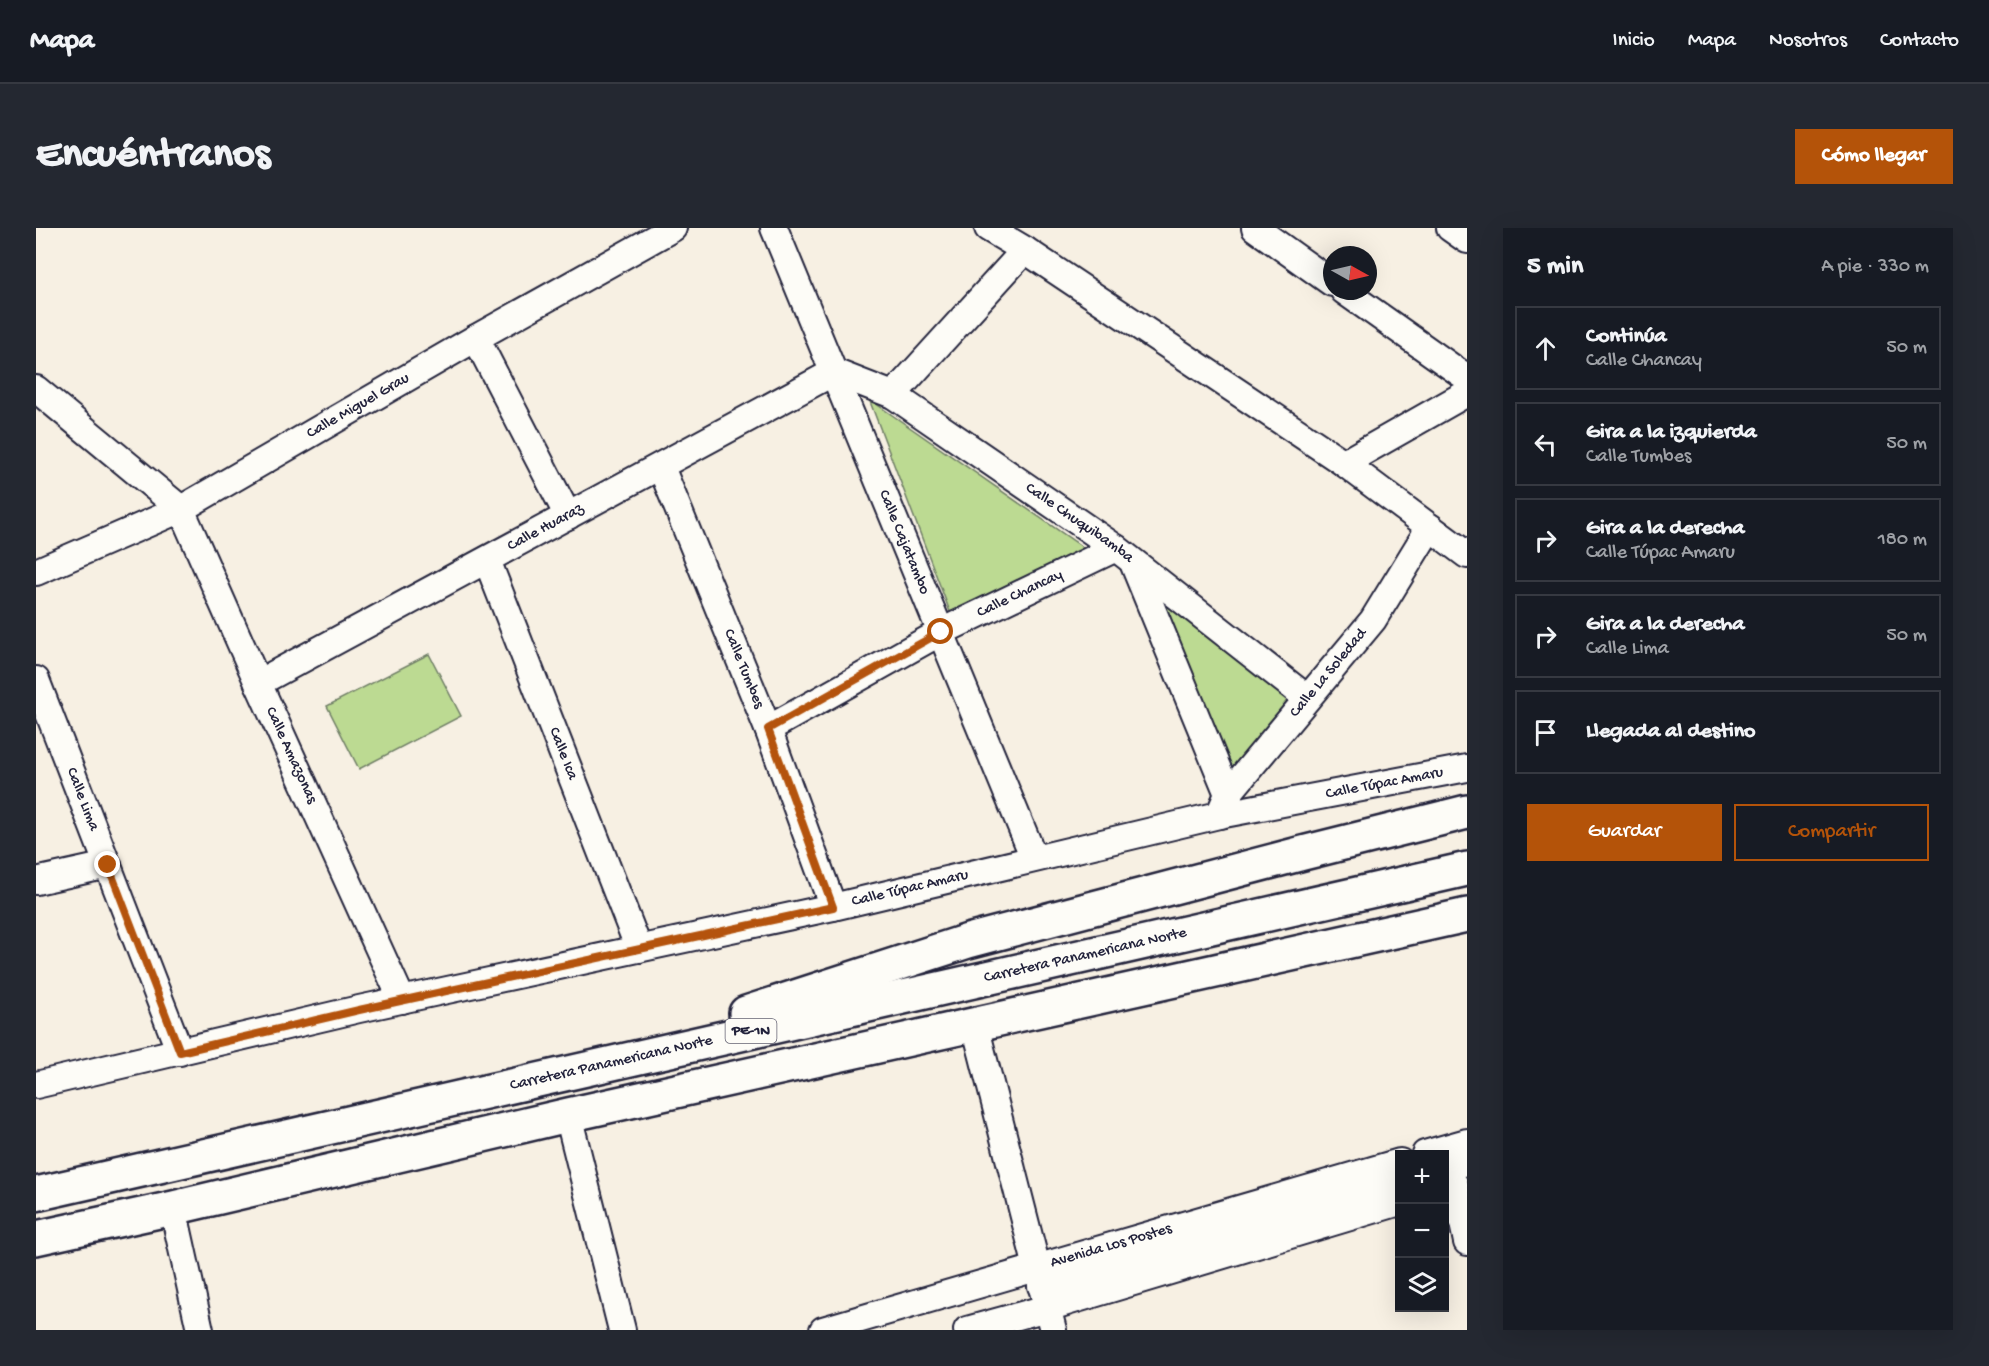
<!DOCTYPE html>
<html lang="es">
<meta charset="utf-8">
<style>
body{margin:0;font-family:"Gochi Hand",sans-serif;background:#242831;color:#f1f3f6}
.controls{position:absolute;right:18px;bottom:18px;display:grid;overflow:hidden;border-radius:0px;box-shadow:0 6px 24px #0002}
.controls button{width:54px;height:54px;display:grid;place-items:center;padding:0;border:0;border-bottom:2px solid #363941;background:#171b24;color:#f1f3f6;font:30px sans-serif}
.compass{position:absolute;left:1287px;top:18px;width:54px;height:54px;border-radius:50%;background:#171b24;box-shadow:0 6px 24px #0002;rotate:98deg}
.stop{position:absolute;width:18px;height:18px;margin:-14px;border:4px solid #b45309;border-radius:50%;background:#fff}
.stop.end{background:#b45309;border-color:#fff;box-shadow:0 2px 6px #0008}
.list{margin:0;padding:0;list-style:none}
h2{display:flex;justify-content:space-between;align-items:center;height:78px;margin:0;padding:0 24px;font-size:26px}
h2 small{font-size:20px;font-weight:400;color:#9ea1a6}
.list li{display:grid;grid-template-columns:39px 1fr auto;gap:18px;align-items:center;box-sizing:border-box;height:84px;margin:0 12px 12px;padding:0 12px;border:2px solid #363941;border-radius:0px}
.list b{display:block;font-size:22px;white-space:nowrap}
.list p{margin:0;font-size:20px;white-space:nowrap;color:#9ea1a6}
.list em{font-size:20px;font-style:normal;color:#9ea1a6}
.actions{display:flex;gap:12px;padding:18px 24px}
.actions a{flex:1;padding:14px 0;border:2px solid #b45309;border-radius:0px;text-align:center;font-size:21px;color:#b45309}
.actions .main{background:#b45309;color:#fff}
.icon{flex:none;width:33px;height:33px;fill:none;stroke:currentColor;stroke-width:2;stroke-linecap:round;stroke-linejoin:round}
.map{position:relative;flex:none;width:1431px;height:1102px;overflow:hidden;border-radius:0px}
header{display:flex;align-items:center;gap:36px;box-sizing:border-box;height:84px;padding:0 30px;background:#171b24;border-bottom:2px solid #363941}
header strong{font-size:28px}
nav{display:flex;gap:33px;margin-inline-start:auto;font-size:21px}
.intro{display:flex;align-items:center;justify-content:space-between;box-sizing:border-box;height:144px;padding:0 36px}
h1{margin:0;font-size:42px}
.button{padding:15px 27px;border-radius:0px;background:#b45309;color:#fff;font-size:21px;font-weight:700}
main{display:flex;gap:36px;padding:0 36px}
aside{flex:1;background:#171b24;border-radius:0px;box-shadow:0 6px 24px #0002}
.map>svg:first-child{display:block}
.green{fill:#bcda92;stroke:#6f7e66;stroke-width:1.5}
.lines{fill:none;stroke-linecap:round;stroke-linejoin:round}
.minor-casing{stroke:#22223b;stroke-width:30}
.highway-casing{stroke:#22223b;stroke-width:38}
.minor{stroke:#fdfcf7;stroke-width:26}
.highway{stroke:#fdfcf7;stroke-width:33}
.route{stroke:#b45309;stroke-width:8}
.labels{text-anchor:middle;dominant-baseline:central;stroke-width:5;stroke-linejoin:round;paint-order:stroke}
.shield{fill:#fdfcf7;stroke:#646373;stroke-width:1.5}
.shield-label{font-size:15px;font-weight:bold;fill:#22223b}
.street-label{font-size:16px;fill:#22223b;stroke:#fdfcf7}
</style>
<header>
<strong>Mapa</strong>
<nav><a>Inicio</a><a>Mapa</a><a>Nosotros</a><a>Contacto</a></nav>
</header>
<div class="intro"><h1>Encuéntranos</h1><a class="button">Cómo llegar</a></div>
<main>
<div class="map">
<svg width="1431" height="1102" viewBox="0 0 1431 1102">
<rect width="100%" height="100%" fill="#f7f0e3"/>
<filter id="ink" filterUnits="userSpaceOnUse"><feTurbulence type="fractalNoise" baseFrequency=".0167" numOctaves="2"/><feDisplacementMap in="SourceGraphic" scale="12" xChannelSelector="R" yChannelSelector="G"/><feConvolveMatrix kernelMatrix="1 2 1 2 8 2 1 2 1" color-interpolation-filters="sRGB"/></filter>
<g filter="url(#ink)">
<path class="green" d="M833,171l219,152 -136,66z
M1127,375l128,94 -55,72 -12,-2z
M393,426l32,62 -102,53 -32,-63z"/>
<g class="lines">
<defs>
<g id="minor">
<path id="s1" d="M738,0l260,630"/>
<path d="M952,0l37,22 319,213 123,92"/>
<path d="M1219,0l77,55"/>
<path d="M1414,0l17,12"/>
<path d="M1308,63l116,82 7,3"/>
<path d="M440,110l92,178"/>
<path id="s2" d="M0,161l145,120 77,174 144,317"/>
<path d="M857,167l132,-145"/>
<path d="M1308,235l123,-70"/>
<path id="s3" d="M625,239l107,262 65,178"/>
<path id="s4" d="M451,332l152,389"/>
<path d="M1098,337l94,229"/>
<path id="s5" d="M0,344l145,-63 295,-171 197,-110"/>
<path id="s6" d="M0,452l144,372"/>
<path id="s7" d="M222,455l576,-311 59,23 223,153 191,150"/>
<path id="s8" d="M732,501l173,-97 175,-84"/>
<path id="s9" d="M1183,587l9,-21 145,-174 57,-93"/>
<path d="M0,653l72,-16"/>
<path d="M939,797l78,305"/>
<path id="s10" d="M0,857l323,-76 474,-102 386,-92 248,-47"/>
<path d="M532,887l54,215"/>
<path d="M1389,926l42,-12"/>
<path d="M1408,940l23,-6"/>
<path d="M1419,957l12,57"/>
<path d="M137,980l27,122"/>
<path d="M1005,1058l359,-104"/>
<path id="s11" d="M787,1102l577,-168"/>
<path d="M931,1102l80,-22 353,-106"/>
</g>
<g id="highway">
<path d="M710,785l222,-72 335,-88 164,-41"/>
<path id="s12" d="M0,966l1431,-325"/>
<path d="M0,1010l137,-30 395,-93 899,-200"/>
</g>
</defs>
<use href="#minor" class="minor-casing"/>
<use href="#highway" class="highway-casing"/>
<use href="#minor" class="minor"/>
<use href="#highway" class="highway"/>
</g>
</g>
<g class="lines" filter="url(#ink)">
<path class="route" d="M72,637l72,187 179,-42 474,-103 -65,-178 173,-97"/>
</g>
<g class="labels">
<rect class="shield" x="689.5" y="791" width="51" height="24" rx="4.5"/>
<g class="shield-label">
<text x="715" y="803">PE-1N</text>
</g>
<g class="street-label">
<text stroke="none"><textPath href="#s5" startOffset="363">Calle Miguel Grau</textPath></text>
<text stroke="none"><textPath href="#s7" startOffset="944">Calle Chuquibamba</textPath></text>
<text stroke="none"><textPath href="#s7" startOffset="327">Calle Huaraz</textPath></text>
<text stroke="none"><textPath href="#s1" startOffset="340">Calle Cajatambo</textPath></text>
<text stroke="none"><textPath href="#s8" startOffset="286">Calle Chancay</textPath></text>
<text stroke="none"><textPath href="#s3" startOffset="218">Calle Tumbes</textPath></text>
<text stroke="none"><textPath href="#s9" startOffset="180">Calle La Soledad</textPath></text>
<text stroke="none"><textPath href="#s2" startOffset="458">Calle Amazonas</textPath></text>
<text stroke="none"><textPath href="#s4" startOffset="208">Calle Ica</textPath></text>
<text stroke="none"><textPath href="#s10" startOffset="1382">Calle Túpac Amaru</textPath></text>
<text stroke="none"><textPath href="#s6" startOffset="128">Calle Lima</textPath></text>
<text stroke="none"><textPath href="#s10" startOffset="896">Calle Túpac Amaru</textPath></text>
<text stroke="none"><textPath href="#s12" startOffset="1076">Carretera Panamericana Norte</textPath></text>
<text stroke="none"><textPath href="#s12" startOffset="590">Carretera Panamericana Norte</textPath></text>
<text stroke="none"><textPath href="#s11" startOffset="300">Avenida Los Postes</textPath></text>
</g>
</g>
</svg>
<div class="controls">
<button>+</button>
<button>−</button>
<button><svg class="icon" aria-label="layers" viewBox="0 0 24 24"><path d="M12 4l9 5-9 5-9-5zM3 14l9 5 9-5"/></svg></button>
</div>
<svg class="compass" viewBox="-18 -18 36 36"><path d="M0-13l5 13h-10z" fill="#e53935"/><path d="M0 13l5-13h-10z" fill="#9ea1a6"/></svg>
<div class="stop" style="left:905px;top:404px"></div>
<div class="stop end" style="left:72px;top:637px"></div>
</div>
<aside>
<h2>5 min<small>A pie · 330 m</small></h2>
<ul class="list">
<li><svg class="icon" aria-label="ahead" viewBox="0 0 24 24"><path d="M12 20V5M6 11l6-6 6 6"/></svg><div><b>Continúa</b><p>Calle Chancay</p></div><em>50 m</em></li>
<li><svg class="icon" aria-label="left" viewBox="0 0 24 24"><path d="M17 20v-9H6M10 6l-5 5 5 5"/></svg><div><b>Gira a la izquierda</b><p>Calle Tumbes</p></div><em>50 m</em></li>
<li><svg class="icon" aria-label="right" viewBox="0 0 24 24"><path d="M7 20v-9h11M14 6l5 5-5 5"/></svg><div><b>Gira a la derecha</b><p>Calle Túpac Amaru</p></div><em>180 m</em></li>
<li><svg class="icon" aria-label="right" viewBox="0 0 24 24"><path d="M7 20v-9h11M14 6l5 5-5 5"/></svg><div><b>Gira a la derecha</b><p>Calle Lima</p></div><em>50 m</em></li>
<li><svg class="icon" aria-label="arrive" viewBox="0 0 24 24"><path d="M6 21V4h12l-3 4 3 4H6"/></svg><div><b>Llegada al destino</b></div></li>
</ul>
<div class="actions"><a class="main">Guardar</a><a>Compartir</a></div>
</aside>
</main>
